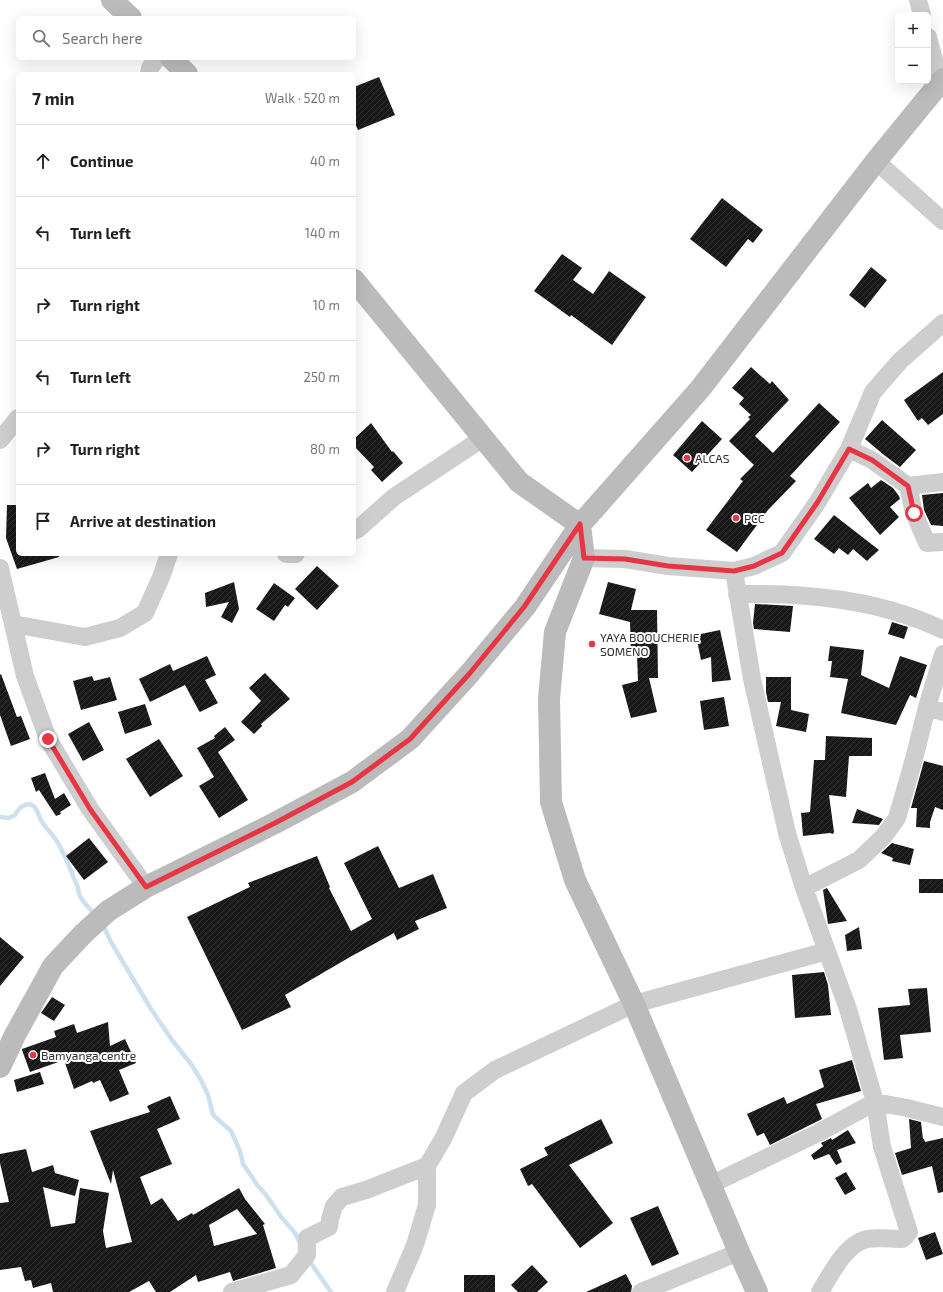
<!DOCTYPE html>
<meta charset="utf-8">
<style>
body{margin:0;font-family:"Exo 2",sans-serif;background:#f6f6f6;color:#202124}
.controls{position:absolute;right:12px;top:12px;display:grid;overflow:hidden;border-radius:6px;box-shadow:0 4px 16px #0002}
.controls button{width:36px;height:36px;display:grid;place-items:center;padding:0;border:0;border-bottom:1px solid #e0e0e0;background:#fff;color:#202124;font:20px sans-serif}
.stop{position:absolute;width:12px;height:12px;margin:-9px;border:3px solid #e73543;border-radius:50%;background:#fff}
.stop.end{background:#e73543;border-color:#fff;box-shadow:0 1px 4px #0008}
.list{margin:0;padding:0;list-style:none}
h2{display:flex;justify-content:space-between;align-items:center;height:52px;margin:0;padding:0 16px;font-size:17px}
h2 small{font-size:13px;font-weight:400;color:#757577}
.list li{display:grid;grid-template-columns:26px 1fr auto;gap:12px;align-items:center;box-sizing:border-box;height:72px;padding:0 16px;border-top:1px solid #e0e0e0}
.list b{display:block;font-size:15px;white-space:nowrap}
.list em{font-size:13px;font-style:normal;color:#757577}
.icon{flex:none;width:22px;height:22px;fill:none;stroke:currentColor;stroke-width:2;stroke-linecap:round;stroke-linejoin:round}
.map{position:relative;flex:none;width:943px;height:1292px;overflow:hidden}
.search{position:absolute;background:#fff;box-shadow:0 4px 16px #0002;left:16px;top:16px;width:340px;height:44px;display:flex;align-items:center;gap:10px;box-sizing:border-box;padding:0 14px;border-radius:6px;color:#757577;font-size:15px}
.panel{position:absolute;background:#fff;box-shadow:0 4px 16px #0002;left:16px;top:72px;width:340px;height:484px;border-radius:6px}
.map>svg:first-child{display:block}
.lines{fill:none;stroke-linecap:round;stroke-linejoin:round}
.stream{stroke:#cce1ed;stroke-width:4.5}
.building{fill:url(#building-hatch);fill-rule:evenodd}
.street{stroke:#cecece;stroke-width:18}
.secondary{stroke:#bbb;stroke-width:22}
.route{stroke:#e73543;stroke-width:5}
.poi-dot{fill:#e73543;stroke:#fff;stroke-width:1.5}
.labels{text-anchor:middle;dominant-baseline:central;stroke-width:4;stroke-linejoin:round;paint-order:stroke}
.poi-label{font-size:12px;fill:#313131;stroke:#fff;text-anchor:start}
</style>
<div class="map">
<svg width="943" height="1292" viewBox="0 0 943 1292">
<defs>
<pattern id="building-hatch" width="6" height="6" patternUnits="userSpaceOnUse"><rect width="6" height="6" fill="#181818"/><path d="M-1 1l2-2M0 6l6-6M5 7l2-2" fill="none" stroke="#313131"/></pattern>
</defs>
<rect width="100%" height="100%" fill="#fff"/>
<g class="lines">
<path class="stream" d="M0,817l9,1 6,-3c4,-8 14,-16 21,-6 2,3 3,8 5,11 4,8 11,13 15,20 10,15 15,32 22,48 0,11 11,19 17,27
M101,924l4,5 6,13 40,67 21,31 19,24 10,16 7,15 5,20 18,16 9,20 3,13 15,22 8,9 16,23 13,15 5,10
M308,1259l23,33"/>
</g>
<path class="building" d="M379,77l16,38 -37,15 -4,-9v-34z
M722,198l41,32 -10,13 -5,-4 -22,28 -36,-28z
M562,254l20,14 -9,12 20,14 16,-23 37,26 -34,48 -41,-30 -1,2 -36,-26z
M871,267l16,13 -22,28 -16,-13z
M751,367l19,17 2,-3 17,19 -34,36 18,17 46,-50 21,19 -50,54 6,5 -28,29 -31,42 -31,-22 37,-49 -3,-2 14,-14 -25,-24 21,-22 -2,-2 3,-2 -12,-11 5,-6 -12,-10z
M943,372v42l-15,11 -6,-7 -4,3 -14,-21z
M882,420l34,30 -16,17 -16,-12 -19,-16z
M702,421l20,18 -30,33 -19,-17z
M371,423l21,29 1,-1 10,12 -21,19 -11,-12 3,-3 -20,-21v-7z
M881,480l12,8 6,8 1,3 -10,8 9,10 -19,18 -31,-37 19,-15 3,5z
M943,493v33l-12,-1 -7,-15 -2,-15z
M7,505h11v49h40l1,3 -42,12 -11,-31z
M834,515l45,35 -12,11 -14,-12 -5,6 -9,-7 -5,6 -20,-15z
M317,566l22,20 -22,24 -22,-21z
M234,582l5,27 -7,14 -11,-6 8,-15 -23,5 -1,-14z
M608,582l28,7 -5,21h26l1,68h-9l8,34 -26,6 -9,-33 16,-4 -1,-26h-6l-1,-33 -31,-8z
M274,583l21,15 -7,9 -3,-2 -11,16 -18,-12z
M755,604l38,2 -3,26 -36,-3 -1,-6z
M892,622l16,5 -4,12 -16,-5z
M720,630l11,50 -19,2 -1,-25 -10,3 -5,-25z
M830,646l34,4 -3,25 28,13 11,-32 27,9 -11,33 -6,-3 -14,30 -55,-12 7,-34 -18,-2 2,-16h-4z
M207,656l9,19 -11,5 13,23 -18,9 -1,-1 -14,-26 -35,17 -11,-23 31,-15 3,7z
M265,673l25,26 -29,25 1,2 -8,8 -13,-12 20,-21 -12,-13z
M1,674l16,43 4,-1 9,23 -19,7 -11,-31v-40z
M92,676l2,5 16,-4 7,23 -36,10 -8,-29z
M766,677h25v33l18,4 -3,18 -30,-6 5,-24h-13l-2,-10z
M724,697l5,29 -25,4 -4,-29z
M145,704l7,21 -27,9 -7,-22z
M89,722l15,28 -21,11 -15,-27z
M225,727l10,13 -17,12 30,48 -29,18 -20,-32 15,-9 -17,-29 18,-10 -1,-2z
M826,736l46,2v18h-23l-3,41 -17,-2 5,37 -1,2 -3,-1 -27,3 -2,-23 9,-1 4,-52h11z
M159,739l24,37 -33,21 -24,-38z
M924,761l19,5v44l-8,-3 -5,15v6l-14,-1 1,-19h-6z
M45,773l10,26 9,-6 7,12 -11,7 1,2 -5,2 -17,-26 -3,2 -5,-14z
M857,809l26,10 -4,6 -27,-2z
M89,838l19,24 -24,18 -18,-24z
M892,843l22,6 -4,16 -18,-4 1,-3 -12,-5z
M378,846l21,42 34,-14 14,34 -32,13 4,8 -22,11 -3,-7 -44,24 -65,38 6,12 -49,23 -55,-113 63,-30 -2,-4 69,-27 13,31 -1,1 22,43 21,-12 -28,-56z
M919,879h24v14h-24z
M827,888l20,33 -19,3 -5,-34z
M859,927l3,22 -15,2 -2,-16z
M0,937l24,20 -24,29z
M824,972l4,13 3,30 -36,3 -3,-43z
M927,988l4,44 -31,3 3,23 -19,2 -6,-52 32,-3 -2,-16z
M52,997l13,8 -11,16 -13,-8z
M108,1022l2,24 15,-7 11,24 -17,7 10,24 -19,8 -10,-22 -7,3 -1,-2 -18,8 -10,-29 -34,12 -8,-22v-1l34,-12 -2,-6 20,-7 3,9z
M852,1060l9,31 -45,13 6,15 -52,26 -6,-12 -7,3 -10,-22 37,-17 3,7 37,-17 -5,-17z
M40,1072l4,12 -27,8 -3,-12z
M170,1096l10,23 -23,10 15,35 -32,13 11,28 11,-7 16,23 14,-8 1,2 46,-27 6,11 20,25 -2,1 13,43 -43,13 -3,-9 -32,10 -2,-7 -26,17h-14l-7,-11 -20,11h-76l-2,-9 -18,5 -2,-8 -6,1 -4,-14 -21,3v-67l9,-1 -9,-39v-9l26,-5 6,23 21,-7 2,8 24,7 -4,16 -32,-9 8,40 24,-4 5,-35 29,5 -6,38 3,17 26,-6 -19,-72 -2,14 -21,-53 60,-19 -3,-6zM237,1209l20,25 -43,12 -5,-21z
M601,1119l12,24 -44,22 44,58 -33,25 -48,-64 -4,2 -8,-17 28,-14 -4,-7z
M909,1119l12,3 2,17h1l1,3 18,-4v54l-5,1 -6,-27 -30,9 -7,-22 16,-5z
M848,1130l8,13 -19,7 5,12 -6,3 -7,-11 -15,6 -3,-5 12,-9 -2,-3 10,-5 1,2z
M846,1172l10,17 -11,6 -10,-17z
M658,1206l21,48 -27,12 -22,-48z
M935,1232l8,22 -17,6 -8,-22z
M532,1265l16,17 -11,10h-19l-7,-7z
M626,1274l6,12 -1,6h-45z
M464,1275h31v17h-31z"/>
<g class="lines">
<path class="street" d="M918,0l4,15
M928,37l12,46
M149,74l1,-6 7,-10
M876,161l67,60
M0,440l18,-22
M849,449l23,11 36,26 35,-4
M908,486l6,27 13,30 16,-1
M354,531l4,-2 36,-32 89,-59
M286,554h10
M584,558l41,1 43,7 66,5 20,-5 28,-13 35,-50 32,-54 24,-57 27,-31 43,-38
M0,568l25,108 23,63 42,70 56,78
M734,571l18,108 35,154 17,55 44,121 27,93 7,45 27,85 -4,5 -3,2c-11,0 -24,-2 -35,0 -22,5 -36,35 -47,53
M737,594c70,-1 142,5 206,36
M13,624l72,13 35,-9 25,-15 17,-38 7,-21
M927,707l16,5
M804,888l55,-28 25,-24 13,-18 17,-59 13,-52 16,-53
M710,1185l108,-52 57,-31 32,6 36,9
M232,1292l59,-17 16,-20v-17l22,-11 1,-8 4,-13 8,-9 24,-7 61,-24
M395,1292l20,-47 12,-40v-39l16,-27 21,-46 31,-23 139,-66 193,-53
M641,1292l98,-40"/>
<path class="secondary" d="M112,0l19,18
M171,58l16,16
M354,280l165,202 61,43 4,33 -29,74 -6,67 2,103 24,78 59,124 105,248 18,40
M0,1067l15,-32 38,-69 30,-32 25,-23 38,-24 129,-64 77,-41 58,-43 60,-66 55,-66 55,-82 120,-136 176,-228 67,-82"/>
</g>
<g class="lines">
<path class="route" d="M48,739l42,70 56,78 129,-64 77,-41 58,-43 60,-66 54,-66 56,-83 4,34 41,1 43,7 66,5 20,-5 28,-13 35,-50 32,-54 23,11 36,26 6,27"/>
</g>
<g class="poi-dot">
<circle cx="687" cy="458" r="4"/>
<circle cx="736" cy="518" r="4"/>
<circle cx="592" cy="644" r="4"/>
<circle cx="33" cy="1055" r="4"/>
</g>
<g class="labels">
<g class="poi-label">
<text x="695" y="458">ALCAS</text>
<text x="744" y="518">PCC</text>
<text x="600" y="637">YAYA BOOUCHERIE<tspan x="600" dy="14">SOMENO</tspan></text>
<text x="41" y="1055">Bamyanga centre</text>
</g>
</g>
</svg>
<div class="controls">
<button>+</button>
<button>−</button>
</div>
<div class="stop" style="left:914px;top:513px"></div>
<div class="stop end" style="left:48px;top:739px"></div>
<div class="search"><svg class="icon" aria-label="search" viewBox="0 0 24 24"><circle cx="10" cy="10" r="6"/><path d="M15 15l6 6"/></svg>Search here</div>
<section class="panel">
<h2>7 min<small>Walk · 520 m</small></h2>
<ul class="list">
<li><svg class="icon" aria-label="ahead" viewBox="0 0 24 24"><path d="M12 20V5M6 11l6-6 6 6"/></svg><div><b>Continue</b></div><em>40 m</em></li>
<li><svg class="icon" aria-label="left" viewBox="0 0 24 24"><path d="M17 20v-9H6M10 6l-5 5 5 5"/></svg><div><b>Turn left</b></div><em>140 m</em></li>
<li><svg class="icon" aria-label="right" viewBox="0 0 24 24"><path d="M7 20v-9h11M14 6l5 5-5 5"/></svg><div><b>Turn right</b></div><em>10 m</em></li>
<li><svg class="icon" aria-label="left" viewBox="0 0 24 24"><path d="M17 20v-9H6M10 6l-5 5 5 5"/></svg><div><b>Turn left</b></div><em>250 m</em></li>
<li><svg class="icon" aria-label="right" viewBox="0 0 24 24"><path d="M7 20v-9h11M14 6l5 5-5 5"/></svg><div><b>Turn right</b></div><em>80 m</em></li>
<li><svg class="icon" aria-label="arrive" viewBox="0 0 24 24"><path d="M6 21V4h12l-3 4 3 4H6"/></svg><div><b>Arrive at destination</b></div></li>
</ul>
</section>
</div>
